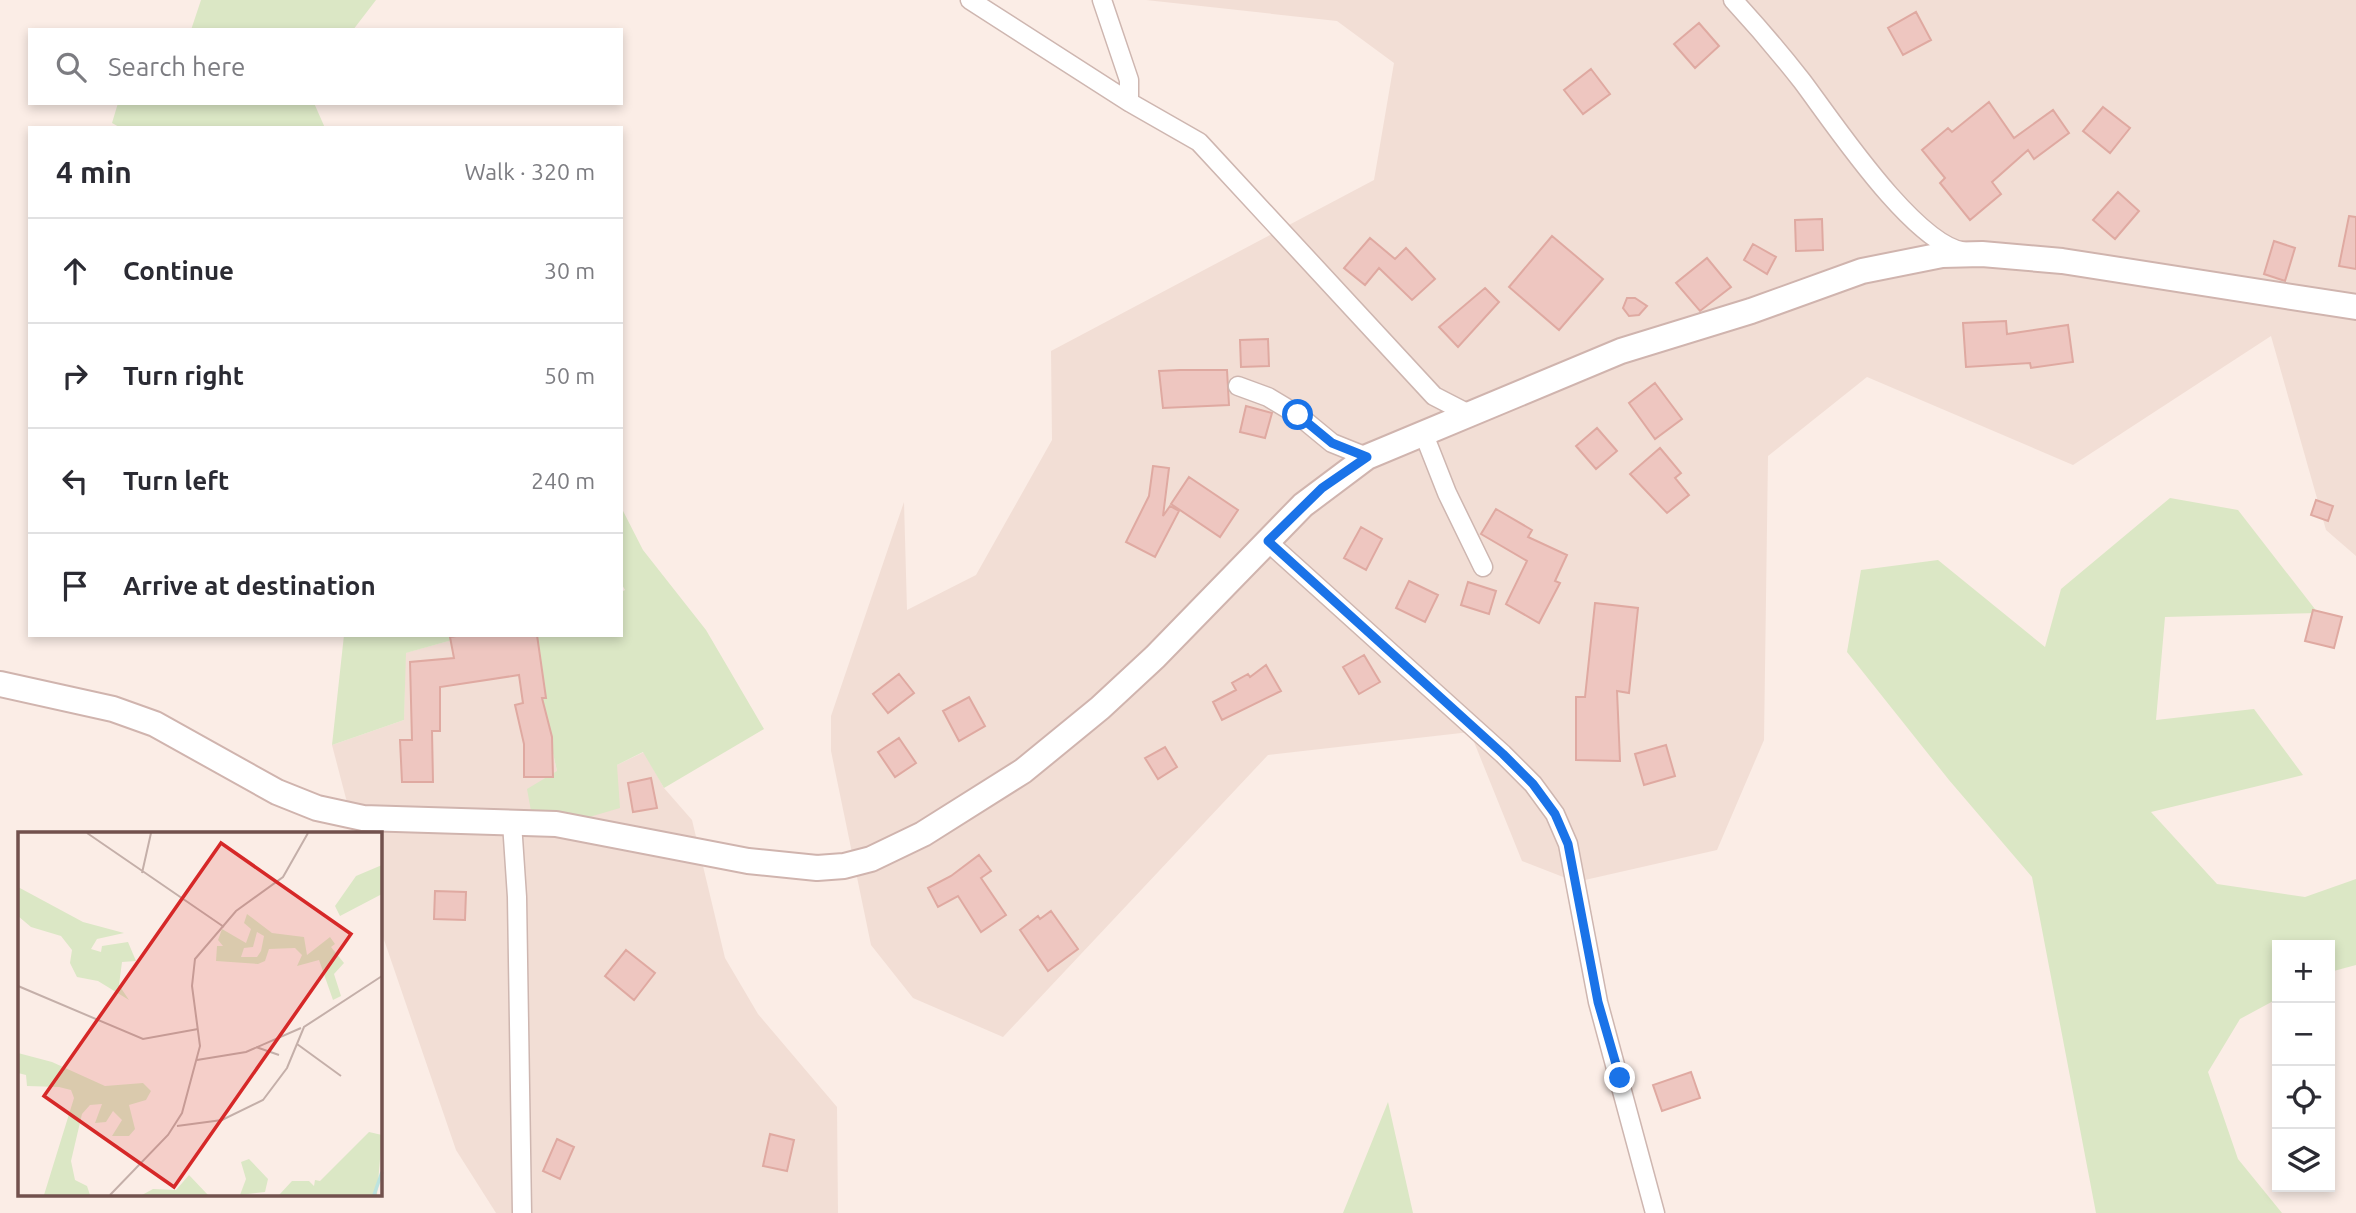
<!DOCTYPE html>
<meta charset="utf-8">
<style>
body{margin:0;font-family:Ubuntu,sans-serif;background:#f7f7f7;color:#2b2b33}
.controls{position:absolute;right:21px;bottom:21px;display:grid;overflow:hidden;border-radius:0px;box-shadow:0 4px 10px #0003}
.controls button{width:63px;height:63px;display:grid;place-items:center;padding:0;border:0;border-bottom:2px solid #e1e1e2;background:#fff;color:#2b2b33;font:35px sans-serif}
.stop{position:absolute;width:21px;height:21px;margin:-16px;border:5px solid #1a73e8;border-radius:50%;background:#fff}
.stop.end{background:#1a73e8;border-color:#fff;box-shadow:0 2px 7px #0008}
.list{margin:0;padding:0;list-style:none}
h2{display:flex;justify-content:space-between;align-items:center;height:91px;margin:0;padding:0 28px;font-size:30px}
h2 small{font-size:23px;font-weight:400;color:#7c7c81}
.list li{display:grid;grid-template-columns:46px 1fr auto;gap:21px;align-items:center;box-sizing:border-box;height:105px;padding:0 28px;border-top:2px solid #e1e1e2}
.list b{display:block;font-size:26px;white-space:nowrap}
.list em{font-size:23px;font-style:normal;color:#7c7c81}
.icon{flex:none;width:38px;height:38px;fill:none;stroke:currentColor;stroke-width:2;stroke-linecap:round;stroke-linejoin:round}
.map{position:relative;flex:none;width:2356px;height:1213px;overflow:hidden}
.search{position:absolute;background:#fff;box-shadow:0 4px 10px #0003;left:28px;top:28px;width:595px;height:77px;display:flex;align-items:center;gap:18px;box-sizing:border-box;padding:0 24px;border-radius:0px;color:#7c7c81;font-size:26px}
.panel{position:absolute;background:#fff;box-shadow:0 4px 10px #0003;left:28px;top:126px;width:595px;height:511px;border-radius:0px}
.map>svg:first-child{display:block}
.residential{fill:#f2ded5}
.green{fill:#dbe7c5}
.building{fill:#eec6c0;stroke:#dfa9a1;stroke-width:2}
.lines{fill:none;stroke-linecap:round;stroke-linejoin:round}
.street-casing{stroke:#ceb6b0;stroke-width:21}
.secondary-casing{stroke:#d0b4ae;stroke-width:28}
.street{stroke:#fff;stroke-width:18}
.secondary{stroke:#fff;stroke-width:24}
.route{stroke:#1a73e8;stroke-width:9}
.inset-river{fill:none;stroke:#bce3df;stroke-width:3.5}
.inset-road{fill:none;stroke:#c4afa9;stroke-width:2}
.view{fill:#d62828;fill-opacity:0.15;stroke:#d62828;stroke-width:3.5}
.inset-edge{fill:none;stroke:#72514d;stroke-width:3.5}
</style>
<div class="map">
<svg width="2356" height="1213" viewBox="0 0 2356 1213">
<rect width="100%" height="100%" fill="#fbede6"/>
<path class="residential" d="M1146,0h1210v556l-30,-26 -55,-194 -198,129 -206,-88 -99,79 -4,284 -47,110 -141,32 -54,-21 -52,-129 -202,23 -265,282 -90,-39 -42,-53 -40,-194v-35l73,-214 3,108 69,-35 76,-135 -1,-89 323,-171 20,-117 -57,-42z
M470,635h56l31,136 60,-6 27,-13 20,36 28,32 33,138 33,56 79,93 1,106h-342l-40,-63 -76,-222v-95h-25l-23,-88 72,-25 1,-67z"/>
<path class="green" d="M201,0h175l-23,30h-162z
M118,103h196l11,25h-204l-9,-5z
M2170,498l68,12 80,103 -153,4 -9,103 98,-11 49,66 -152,37 66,72 88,13 51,-18v86l-26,7v-27h-53v54l-37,20 -32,53 30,87 44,54h-186l-64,-336 -83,-97 -102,-128 14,-82 77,-10 107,87 16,-58z
M621,507l22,43 63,80 58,99 -100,59 -21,-36 -26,13 3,43 -85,25 -8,-44 30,-18 -31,-136h95v-43l4,-2 -4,-7z
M344,635h126l-64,18 -2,67 -72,25z
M1388,1102l25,111h-70z"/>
<path class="building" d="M1916,12l15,28 -28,15 -15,-27z
M1699,23l20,23 -24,22 -21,-24z
M1591,69l19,25 -27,20 -19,-24z
M1989,102l25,36 39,-28 16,23 -35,26 -6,-9 -36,32 9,12 -31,26 -30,-37 5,-5 -23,-28 26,-22 4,4z
M2103,107l27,21 -20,25 -27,-22z
M2118,192l21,19 -24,28 -22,-19z
M2349,216l7,1v52l-17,-3z
M1822,219l1,31 -27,1 -1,-31z
M1552,236l51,43 -44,51 -50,-43z
M1370,238l25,21 11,-11 29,31 -23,21 -33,-32 -14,17 -21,-17z
M2274,241l21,7 -10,33 -21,-7z
M1753,244l23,13 -9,17 -23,-14z
M1707,258l24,29 -31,24 -24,-28z
M1485,288l14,14 -41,45 -19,-20z
M1627,298h8l12,8 -8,9 -10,1 -6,-8z
M2006,321l1,13 61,-9 5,37 -42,6 -1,-5 -64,4 -3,-44z
M1268,339l1,27 -28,1 -1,-27z
M1180,370h47l2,35 -66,3 -4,-37z
M1655,383l27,36 -27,20 -26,-36z
M1246,406l26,7 -7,25 -25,-6z
M1597,428l20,23 -21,18 -20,-23z
M1660,448l21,25 -6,5 14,17 -22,18 -37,-39z
M1153,466l16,2 -6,48 7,-10 9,5 -24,46 -29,-15 23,-46z
M1189,477l49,33 -18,27 -49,-33z
M2316,500l17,6 -5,15 -17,-6z
M1496,509l36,21 -4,7 39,18 -12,26 5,2 -21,40 -33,-19 21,-43 -46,-27z
M1361,527l21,12 -16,31 -22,-12z
M1409,581l29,14 -13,27 -29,-14z
M1468,582l28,9 -7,23 -28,-9z
M1595,603l43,5 -9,85 -12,-2 3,70 -44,-1v-63h9z
M2313,610l29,7 -8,31 -29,-7z
M463,635h74l9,63h-4l10,39 1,40h-29v-33l-9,-39 8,-2 -4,-28 -79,12v44h-8l1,51h-31l-2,-42h12l-2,-78 44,-4 -4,-21z
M1364,655l16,27 -21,12 -16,-27z
M1266,665l15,26 -59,29 -9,-18 23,-12 -4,-7 16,-9 2,3z
M899,674l15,19 -26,20 -15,-19z
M969,697l16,29 -26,15 -16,-30z
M899,738l17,25 -21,14 -17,-25z
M1666,745l9,31 -31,9 -9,-31z
M1165,747l12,20 -19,12 -13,-21z
M651,778l6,30 -24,4 -5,-29z
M979,855l12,16 -10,7 25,37 -25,17 -23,-36 -20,11 -10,-19 23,-12z
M435,891l31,1 -1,28 -31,-1z
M1051,911l27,38 -30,22 -28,-41 18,-14 2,3z
M626,950l29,23 -21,27 -29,-24z
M1691,1072l9,26 -38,13 -9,-26z
M770,1134l24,6 -7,31 -24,-5z
M557,1139l17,8 -14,32 -17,-8z"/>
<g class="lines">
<defs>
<path id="street" d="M970,0l159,102 70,40 235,254 33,17
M1102,0l27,80v22
M1733,0c24,26 47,53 69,81 31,41 112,164 163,171
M1238,386l30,11 30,18 34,28 35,14
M1423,432l24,61 36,74
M1268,542l235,212 30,30 22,30 13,30 30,158 57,211
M512,823l5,74 5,316"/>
<path id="secondary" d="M0,684l113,25 42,15 122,68 40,16 46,10 193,6 192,37 69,7 27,-2 27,-7 52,-25 100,-63 77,-63 55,-51 148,-152 64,-48 254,-106 130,-40 111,-40 80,-16 40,-1 80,7 294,46"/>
</defs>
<use href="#street" class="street-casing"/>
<use href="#secondary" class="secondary-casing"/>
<use href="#street" class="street"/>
<use href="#secondary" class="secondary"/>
</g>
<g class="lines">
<path class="route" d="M1298,415l34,28 35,14 -45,31 -54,53 235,213 30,30 22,30 13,30 30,158 22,76"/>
</g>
<g transform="translate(18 832)">
<rect width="364" height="364" fill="#fbede6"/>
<path d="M364,33v29l-42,22 -5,-10 21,-30zM0,55l65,35 41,11 -27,6 -6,10 10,3 1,-6 26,-4 8,19 -14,1 -3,23 10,15 -31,-19 -21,-4 -7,-14 2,-13 -11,-14 -30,-9 -13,-11zM229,82l25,19 32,4 3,18 23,-18 5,7 -4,3 13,16 -10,11 7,22 -8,4 -14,-40 -22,6 5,-11 -7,-7 -26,1 -4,12 -7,3 -42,-3 1,-15h6l-5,-6 4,-11 24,14 5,-14 -7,-6zM239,100l7,4 -3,15 -4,6h-16l3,-9 9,-1zM0,221l34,9 53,24 38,-3 8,8 -5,9 -17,5 6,24 -6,7h-17l10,-16 -9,-9 -7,11 -11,1 7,-19 -12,1 -8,9 -11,47 4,19 12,6 3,9h-46l30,-97 -3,-8 -12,-3 -32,-1 -1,-11 -8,-2zM351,300l13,3 -5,60h-98l13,-14h17l5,5 1,-6 5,1zM231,327l19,20 -3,13 -25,3 6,-16 -5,-17zM171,343l19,20h-66l11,-6 23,1z" fill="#dbe7c5" fill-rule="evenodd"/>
<path class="inset-river" d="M356,363l8,-23"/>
<path class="inset-road" d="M69,1l137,94M124,41l9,-40M0,154l125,53 55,-10M279,212l44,32M238,215l23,8M179,228l49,-8 55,-24M159,294l45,-6 41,-20 24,-32 17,-41 78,-51M92,363l58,-60 14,-22 18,-67 -8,-60 3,-27 41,-48 47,-34 25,-44"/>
<path class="view" d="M203,11l130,91 -177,253 -130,-91z"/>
<rect width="364" height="364" class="inset-edge"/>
</g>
</svg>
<div class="controls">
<button>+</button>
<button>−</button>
<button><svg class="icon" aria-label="locate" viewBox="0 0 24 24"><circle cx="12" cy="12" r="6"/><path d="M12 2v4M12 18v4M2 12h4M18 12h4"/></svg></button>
<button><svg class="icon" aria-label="layers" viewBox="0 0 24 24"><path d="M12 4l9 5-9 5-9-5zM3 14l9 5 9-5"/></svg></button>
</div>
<div class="stop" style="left:1298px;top:415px"></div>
<div class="stop end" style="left:1620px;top:1078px"></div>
<div class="search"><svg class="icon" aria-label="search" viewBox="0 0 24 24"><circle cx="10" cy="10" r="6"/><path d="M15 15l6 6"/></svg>Search here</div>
<section class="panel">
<h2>4 min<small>Walk · 320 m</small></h2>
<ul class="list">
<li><svg class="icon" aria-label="ahead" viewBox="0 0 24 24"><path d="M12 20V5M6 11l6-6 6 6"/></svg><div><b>Continue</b></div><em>30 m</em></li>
<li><svg class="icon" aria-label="right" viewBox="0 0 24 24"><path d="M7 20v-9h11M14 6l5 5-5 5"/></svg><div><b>Turn right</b></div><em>50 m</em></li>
<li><svg class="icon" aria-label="left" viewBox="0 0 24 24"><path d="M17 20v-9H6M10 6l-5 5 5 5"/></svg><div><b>Turn left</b></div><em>240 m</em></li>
<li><svg class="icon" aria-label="arrive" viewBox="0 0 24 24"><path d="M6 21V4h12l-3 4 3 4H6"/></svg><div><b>Arrive at destination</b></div></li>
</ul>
</section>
</div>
